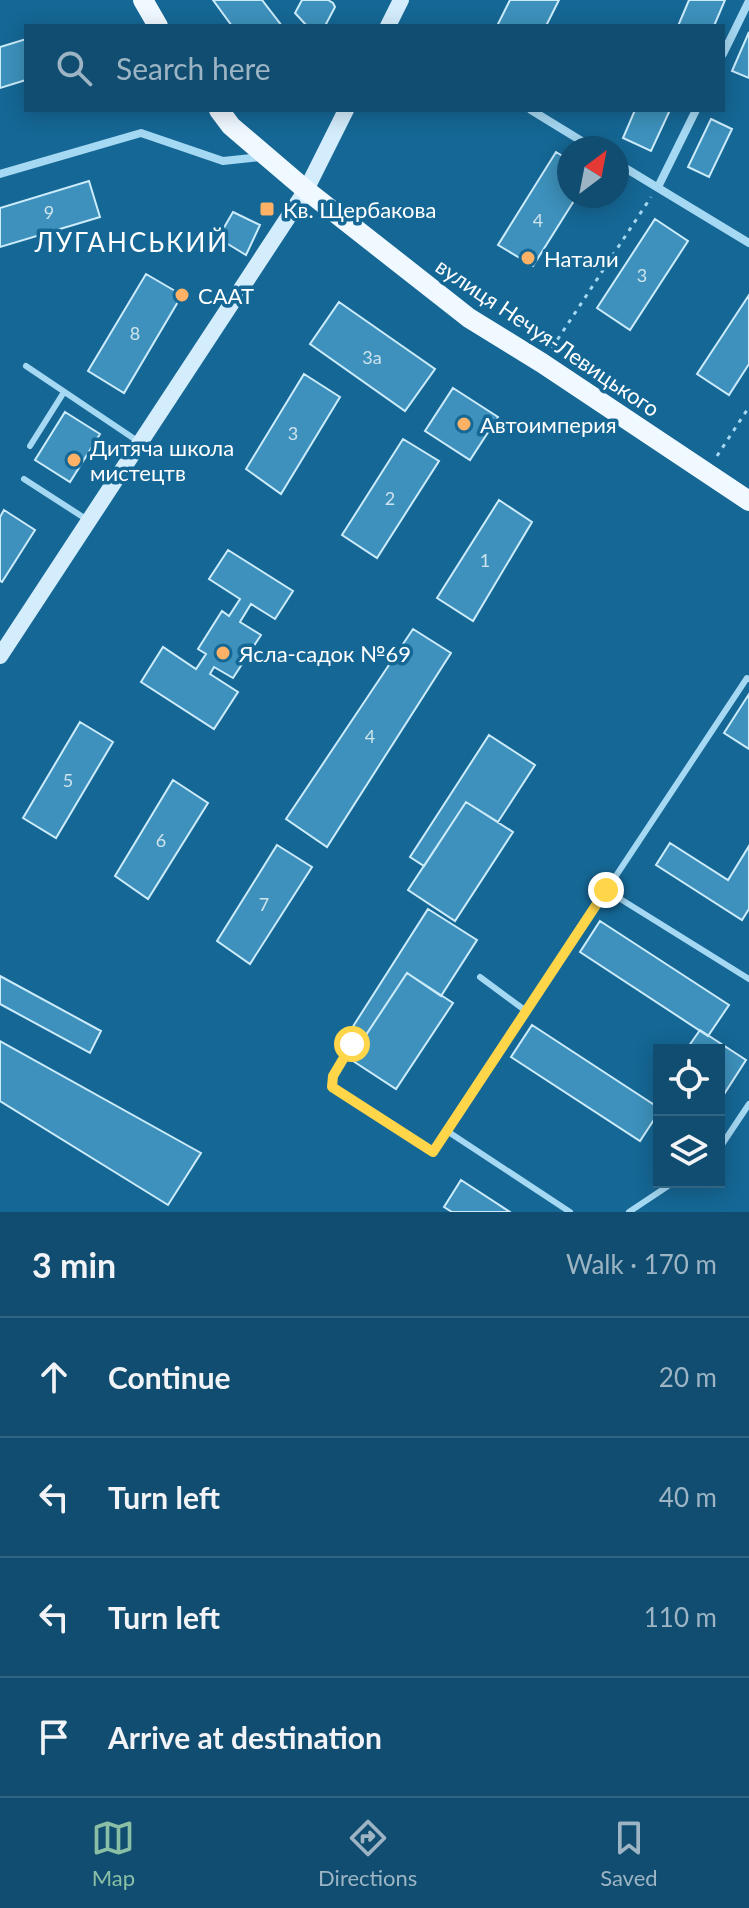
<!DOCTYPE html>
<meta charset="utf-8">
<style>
body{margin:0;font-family:Lato,sans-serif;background:#195475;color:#f1f3f6}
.controls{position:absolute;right:24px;bottom:24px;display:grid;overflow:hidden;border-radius:0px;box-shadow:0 4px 20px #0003}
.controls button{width:72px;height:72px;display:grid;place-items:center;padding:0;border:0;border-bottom:2px solid #306483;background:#104d70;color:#f1f3f6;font:40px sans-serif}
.compass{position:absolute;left:557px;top:136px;width:72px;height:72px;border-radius:50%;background:#104d70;box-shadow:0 4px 20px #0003;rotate:32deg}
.stop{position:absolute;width:24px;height:24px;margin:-18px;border:6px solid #ffd54a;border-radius:50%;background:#fff}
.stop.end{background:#ffd54a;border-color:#fff;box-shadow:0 2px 8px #0008}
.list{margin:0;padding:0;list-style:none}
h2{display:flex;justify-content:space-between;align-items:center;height:104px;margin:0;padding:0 32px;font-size:34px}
h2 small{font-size:26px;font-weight:400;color:#9cb4c3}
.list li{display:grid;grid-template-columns:52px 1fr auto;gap:24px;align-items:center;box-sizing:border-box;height:120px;padding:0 32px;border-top:2px solid #306483}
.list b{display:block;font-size:30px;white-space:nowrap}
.list em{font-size:26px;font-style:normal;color:#9cb4c3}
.icon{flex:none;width:44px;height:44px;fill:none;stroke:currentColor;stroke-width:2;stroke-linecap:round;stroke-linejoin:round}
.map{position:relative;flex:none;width:749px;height:1212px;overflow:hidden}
.search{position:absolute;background:#104d70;box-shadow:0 4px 20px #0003;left:24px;right:24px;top:24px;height:88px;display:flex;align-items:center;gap:20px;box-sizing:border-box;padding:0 28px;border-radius:0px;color:#9cb4c3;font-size:30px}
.sheet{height:584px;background:#104d70}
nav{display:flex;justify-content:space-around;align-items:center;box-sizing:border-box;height:112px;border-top:2px solid #306483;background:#104d70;font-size:22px;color:#9cb4c3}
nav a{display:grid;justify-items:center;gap:4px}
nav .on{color:#8abfa5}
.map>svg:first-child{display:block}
.building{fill:#3d91bc;stroke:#ccecfc;stroke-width:2}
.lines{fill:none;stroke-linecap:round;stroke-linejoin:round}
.path{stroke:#a5d8f2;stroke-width:3;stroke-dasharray:4 6;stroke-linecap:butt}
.lane{stroke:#a5d8f2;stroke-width:6}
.street{stroke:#a5d8f2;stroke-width:8}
.secondary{stroke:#d3edfc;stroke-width:16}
.primary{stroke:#eff9ff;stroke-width:20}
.route{stroke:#ffd54a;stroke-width:10}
.poi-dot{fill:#ffb265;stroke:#156795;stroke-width:3}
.labels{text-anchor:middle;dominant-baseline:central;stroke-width:7;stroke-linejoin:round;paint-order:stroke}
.number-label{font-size:18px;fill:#cee4ee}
.poi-label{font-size:22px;fill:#fff;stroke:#156795;text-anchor:start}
.street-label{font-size:22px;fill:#fff;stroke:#156795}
.quarter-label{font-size:26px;letter-spacing:2px;fill:#fff;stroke:#156795}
</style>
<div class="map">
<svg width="749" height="1212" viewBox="0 0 749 1212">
<rect width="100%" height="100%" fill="#156795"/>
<path class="building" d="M213,0h49l20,26h-50z
M302,0h26l5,3 2,4 -10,19h-18l-12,-13z
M510,0h49l-13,26h-49z
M689,0h36l-11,26h-36z
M749,32v46l-17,-7z
M26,39v41l-26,8v-41z
M635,110h35l-19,41 -28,-13z
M711,119l21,10 -23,48 -21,-10z
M556,152l13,8v36h8l-44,70 -35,-21z
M89,181l11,36 -100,30v-39z
M233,212l27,13 -14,30 -28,-17z
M655,219l33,22 -58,89 -33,-22z
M146,274l36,21 -58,98 -36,-22z
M749,295v69l-20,31 -32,-21z
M339,302l96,67 -30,42 -95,-67z
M304,374l36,23 -59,97 -35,-25z
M453,388l45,29 -28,43 -45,-29z
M65,412l35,22 -30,48 -35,-22z
M403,439l36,22 -62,97 -35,-23z
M499,500l33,22 -59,99 -36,-23z
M4,510l31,20 -33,52 -2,-1v-64z
M228,550l65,41 -18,28 -24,-15 -11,18 21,13 -28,43 -19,-11 -4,7 28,18 -24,37 -73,-47 22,-35 33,22 10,-15 -8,-5 24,-38 7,5 11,-17 -31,-20z
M413,629l38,24 -124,194 -41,-28z
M749,694v55l-25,-16z
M80,722l33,20 -57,96 -33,-20z
M489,735l46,30 -37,57 -32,-20 -42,64 -14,-9z
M173,780l35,23 -60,96 -33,-23z
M466,802l47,30 -58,89 -47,-31z
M670,843l58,37 21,-34v63l-7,11 -86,-55z
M277,845l35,22 -62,97 -33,-23z
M428,909l49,31 -36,56 -34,-23 -41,62 -14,-7z
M600,921l129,84 -21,31 -128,-84z
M407,973l46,30 -57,86 -46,-30z
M0,976l101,55 -11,22 -90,-49z
M532,1025l127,83v4l-19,29 -129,-84z
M700,1030l46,30 -27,42v-52h-33z
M0,1041l201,112 -33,52 -168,-104z
M461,1180l49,32h-58l-8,-5z"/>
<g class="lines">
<path class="path" d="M552,348l99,-151
M717,456l32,-49"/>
<path class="lane" d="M26,366l113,76
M30,446l34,-54
M24,479l62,40
M606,890l143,89
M480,977l46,34
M352,1044l-19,32 -1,11 101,65 314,-474 2,1
M447,1131l123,81
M719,1149l30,-45
M629,1212l45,-30"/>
<path class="street" d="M723,54l26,-53
M531,110l62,38
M617,163l132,80
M0,174l141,-41 82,28 37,-4
M658,187l38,-77"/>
<path class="secondary" d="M388,26l13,-26
M0,656l306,-466 40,-80"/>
<path class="primary" d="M143,0l15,26
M219,110l12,16 75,64 163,128 73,45 207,138"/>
</g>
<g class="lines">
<path class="route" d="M352,1044l-19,32 -1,11 101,65 173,-262"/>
</g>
<g class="poi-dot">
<rect x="259" y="201" width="16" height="16" rx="4"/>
<circle cx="528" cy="258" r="8"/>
<circle cx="182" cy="295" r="8"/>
<circle cx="464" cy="424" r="8"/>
<circle cx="74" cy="460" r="8"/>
<circle cx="223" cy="653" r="8"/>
</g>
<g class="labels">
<g class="number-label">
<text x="49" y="212">9</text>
<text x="538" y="220">4</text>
<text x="642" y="275">3</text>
<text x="135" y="333">8</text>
<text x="372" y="357">3а</text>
<text x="293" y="433">3</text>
<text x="390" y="498">2</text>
<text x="485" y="560">1</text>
<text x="370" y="736">4</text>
<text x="68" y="780">5</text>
<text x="161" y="840">6</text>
<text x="264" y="904">7</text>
</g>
<g class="poi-label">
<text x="283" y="209">Кв. Щербакова</text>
<text x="544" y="258">Натали</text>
<text x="198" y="295">СААТ</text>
<text x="480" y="424">Автоимперия</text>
<text x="90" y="447">Дитяча школа<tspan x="90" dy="25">мистецтв</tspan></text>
<text x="239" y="653">Ясла-садок №69</text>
</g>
<g class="street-label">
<text transform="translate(548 337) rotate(34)">вулиця Нечуя-Левицького</text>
</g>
<g class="quarter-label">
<text x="132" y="242">ЛУГАНСЬКИЙ</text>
</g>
</g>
</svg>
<div class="controls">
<button><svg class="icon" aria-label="locate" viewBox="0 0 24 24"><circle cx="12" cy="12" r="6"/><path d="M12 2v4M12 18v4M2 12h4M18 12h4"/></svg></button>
<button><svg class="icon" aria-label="layers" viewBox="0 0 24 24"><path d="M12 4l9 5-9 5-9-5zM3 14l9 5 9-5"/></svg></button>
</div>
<svg class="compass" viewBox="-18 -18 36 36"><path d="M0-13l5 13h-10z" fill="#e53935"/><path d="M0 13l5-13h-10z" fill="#9cb4c3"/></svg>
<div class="stop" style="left:352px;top:1044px"></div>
<div class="stop end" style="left:606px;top:890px"></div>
<div class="search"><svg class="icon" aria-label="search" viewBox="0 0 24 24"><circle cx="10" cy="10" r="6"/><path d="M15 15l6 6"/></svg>Search here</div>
</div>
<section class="sheet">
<h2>3 min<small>Walk · 170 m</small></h2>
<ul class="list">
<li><svg class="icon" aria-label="ahead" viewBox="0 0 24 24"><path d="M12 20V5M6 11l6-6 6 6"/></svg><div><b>Continue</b></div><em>20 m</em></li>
<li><svg class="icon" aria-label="left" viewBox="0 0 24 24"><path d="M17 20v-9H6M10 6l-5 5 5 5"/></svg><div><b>Turn left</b></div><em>40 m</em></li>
<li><svg class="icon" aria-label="left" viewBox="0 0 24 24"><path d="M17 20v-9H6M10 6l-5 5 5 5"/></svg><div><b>Turn left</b></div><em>110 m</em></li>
<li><svg class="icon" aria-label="arrive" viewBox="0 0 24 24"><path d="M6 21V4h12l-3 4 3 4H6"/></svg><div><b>Arrive at destination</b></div></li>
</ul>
</section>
<nav>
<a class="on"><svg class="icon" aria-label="map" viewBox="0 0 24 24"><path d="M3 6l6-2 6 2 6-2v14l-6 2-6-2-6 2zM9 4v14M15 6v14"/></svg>Map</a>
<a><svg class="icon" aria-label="directions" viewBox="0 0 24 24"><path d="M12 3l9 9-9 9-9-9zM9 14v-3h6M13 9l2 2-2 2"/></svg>Directions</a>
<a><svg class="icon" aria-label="saved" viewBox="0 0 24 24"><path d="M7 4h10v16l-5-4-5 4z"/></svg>Saved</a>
</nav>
